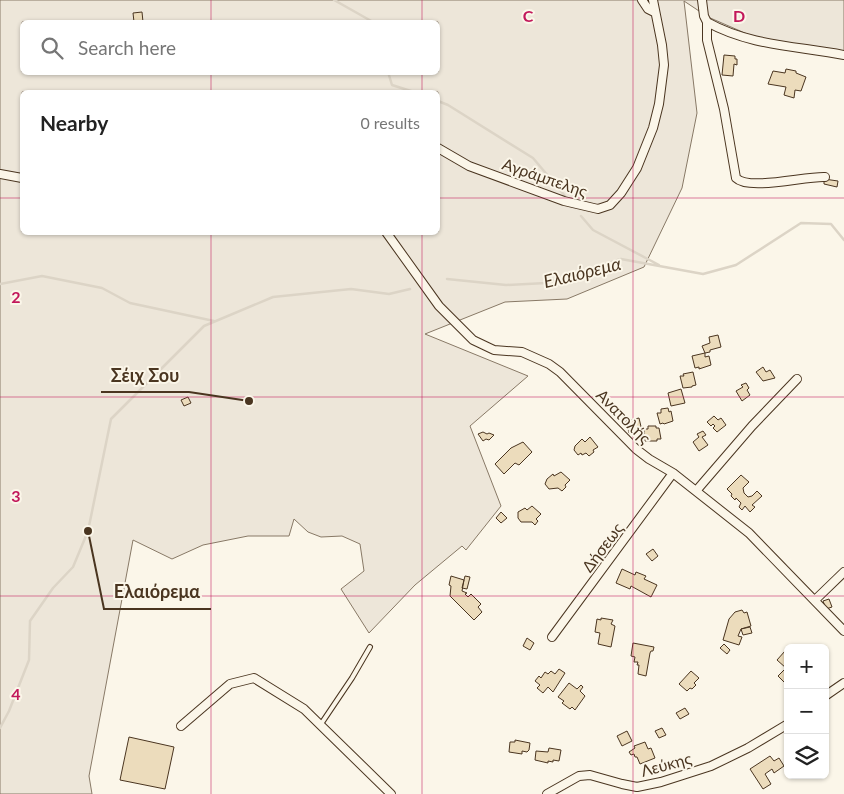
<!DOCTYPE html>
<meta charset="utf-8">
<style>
body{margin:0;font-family:Lato,sans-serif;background:#f2f2f2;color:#222}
.controls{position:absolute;right:15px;bottom:15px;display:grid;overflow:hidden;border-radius:8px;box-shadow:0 1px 4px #0004}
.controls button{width:45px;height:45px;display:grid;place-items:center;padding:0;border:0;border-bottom:1px solid #e0e0e0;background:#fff;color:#222;font:25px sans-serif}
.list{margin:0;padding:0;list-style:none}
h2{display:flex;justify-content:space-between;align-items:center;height:65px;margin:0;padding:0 20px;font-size:21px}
h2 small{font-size:16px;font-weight:400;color:#767676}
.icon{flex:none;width:28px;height:28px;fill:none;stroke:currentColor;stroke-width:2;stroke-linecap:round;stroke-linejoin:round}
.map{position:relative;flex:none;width:844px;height:794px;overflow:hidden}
.search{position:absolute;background:#fff;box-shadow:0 1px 4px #0004;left:20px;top:20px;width:420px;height:55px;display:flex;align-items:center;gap:12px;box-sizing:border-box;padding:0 18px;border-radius:8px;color:#767676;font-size:19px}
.panel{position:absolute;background:#fff;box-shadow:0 1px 4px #0004;left:20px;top:90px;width:420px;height:145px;border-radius:8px}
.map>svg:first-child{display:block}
.green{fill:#ede6d9;stroke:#887966;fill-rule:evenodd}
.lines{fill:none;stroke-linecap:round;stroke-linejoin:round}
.stream{stroke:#dcd4c6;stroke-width:2.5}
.building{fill:#ecdcbc;stroke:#4a3520}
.lane-casing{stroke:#4a3520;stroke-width:6}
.street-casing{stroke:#4a3520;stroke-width:10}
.lane{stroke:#fbf6e9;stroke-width:4}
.street{stroke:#fbf6e9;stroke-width:8}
.grid{fill:none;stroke:#c2185b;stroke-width:1;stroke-opacity:0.55}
.labels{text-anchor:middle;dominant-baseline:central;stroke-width:4;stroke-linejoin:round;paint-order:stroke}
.street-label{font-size:16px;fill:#4a3520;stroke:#fbf6e9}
.water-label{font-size:18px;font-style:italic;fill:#4a3520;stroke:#fbf6e9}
.grid-label{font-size:16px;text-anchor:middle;font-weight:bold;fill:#c2185b;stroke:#fbf6e9;stroke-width:4;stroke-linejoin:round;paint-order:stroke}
.leader{fill:none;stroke:#4a3520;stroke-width:2}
.callout-dot{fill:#4a3520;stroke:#fbf6e9;stroke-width:2}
.callout-label{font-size:18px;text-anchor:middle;font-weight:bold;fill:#4a3520;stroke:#fbf6e9;stroke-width:4;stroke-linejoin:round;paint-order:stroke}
</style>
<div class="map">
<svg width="844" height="794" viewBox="0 0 844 794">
<rect width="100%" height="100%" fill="#fbf6e9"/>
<path class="green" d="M0,0h844v51l-83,-11 -53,-23 -24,-16 13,112 -15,75 -38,79 -77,32 -62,3 -80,32 103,42 -58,50 31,80 -35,44 -4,-4 -47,39 -46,48 -28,-44 23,-18 -4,-27 -18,-8 -21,1 -13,-5 -14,-13 -5,17h-41l-45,9 -31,14 -39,-19 -44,236 3,18h-92zM22,22h416v50h-416zM22,92h416v140h-416z"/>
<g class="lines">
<path class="stream" d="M334,0l39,22
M388,72l4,13 22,7
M438,101l10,4 85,53 32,38
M581,216l12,14 66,35
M447,279l59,6 40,-2 75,-24 82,15 33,-9 65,-42 30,1 13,16
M0,284l42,-8 60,12 28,15 84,18
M0,728l9,-17 20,-51 1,-39 23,-33 20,-21 15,-36 23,-112 93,-93 69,-29 78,-8 38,5 21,-5"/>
</g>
<path class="building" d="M142,12l1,10h-9l-1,-9z
M724,55l11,1v3h2v6l-3,-1 -1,12 -11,-1z
M786,69l10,2v2l10,4 -5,14 -6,-1 -1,8 -10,-3 2,-8 -18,-3 5,-13 12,2z
M824,179l14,2 -1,6 -13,-3z
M718,335l3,12 -11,3v2l-5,1 -3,-7 8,-3 -1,-6z
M705,353v4l4,-1 2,9 -12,4v-2l-4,1 -3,-12z
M763,367l3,5 4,-2 5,8 -12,3 -7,-9z
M693,372l3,13 -4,1v1l-9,1 -3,-12h4l-1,-2z
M746,383l3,5 -2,2 3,5 -8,6 -6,-10 7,-4 -2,-2z
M681,389l4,14 -14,3 -3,-13z
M188,397l3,6 -7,3 -3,-6z
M668,408l1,4 2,-1 2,10 -9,3 -1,-1 -3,1 -3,-11h4v-4z
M714,416l4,4 3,-2 5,7 -9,7 -4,-4 2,-2 -2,-2 -2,2 -4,-4z
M639,418l3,13 -10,3v-2l-3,1 -3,-12z
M648,426h8v2h3l2,11h-4v2h-12l-1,-12h4z
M703,431l3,4 -4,2 6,8 -9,6 -6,-9 6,-5 -2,-3z
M483,432l4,2 2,-1 5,2 -5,5 -3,-1 -3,2 -5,-7z
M590,437l8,10 -5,3 1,2 -5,4 -3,-3 -4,2 -1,-2 -3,2 -4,-5 1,-4 7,-7 3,3z
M523,442l9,10 -13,13 -4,-2 -11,11 -9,-10 16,-16z
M561,472l9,8 -5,5 1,2 -4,4 -4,-3 -9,1 -4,-5 2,-5 6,-5 1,2z
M741,475l8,7 -6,6 1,5 4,4 4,-1 5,-5 5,5 -10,9 3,2 -5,5 -5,-6 -3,4 -3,-3 2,-4 -5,-5 -1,2 -4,-4 1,-2 -5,-5z
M532,506l9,8 -5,5 2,2 -3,4 -3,-3h-11l-3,-4v-6l7,-4 2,2z
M501,512l6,6 -6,5 -5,-5z
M653,549l5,7 -6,5 -6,-7z
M622,569l13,6 1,-3 10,4 -2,3 13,6 -6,12 -20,-11 -1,3 -14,-6z
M451,576l13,4 -2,11 5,2 -2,1 3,3 3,-3 10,10 -3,3 4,5 -8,8 -24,-24 1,-10 -2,-1z
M465,576l5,1 -3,12 -5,-1z
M829,599l3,8 -6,2 -3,-8z
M742,610l2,3 3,-1 4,14 -10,3 -3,7 4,1 -3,8 -16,-5 6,-21 6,-7z
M601,618l12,2 -2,4 4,2 -4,21 -13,-3 2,-11 -5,-1 2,-13 4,1z
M750,627l2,6 -9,2 -2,-6z
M527,638l7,5 -4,7 -7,-4z
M633,643l21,4 -1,4h-2l-1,2 -4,23 -8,-2 1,-9h-2l1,-3h-4l1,-5 -4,-1z
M724,644l6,6 -3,4 -7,-6z
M785,651l3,3v27l-3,2 -7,-7 8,-8 -9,-8z
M559,669l6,4 -12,19 -5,-5 -5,6 -6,-5 3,-3 -5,-4 4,-5 2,2 4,-6 3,2 3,-3 4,3z
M691,671l8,7 -5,5 2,2 -4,4 -2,-1 -3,3 -8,-7z
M569,683l8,6 4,-4 2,2 -3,4 5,5 -10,14 -3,-3 -2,2 -8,-6 2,-2 -6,-4z
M685,708l4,6 -9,5 -4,-6z
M662,728l4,7 -7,3 -4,-7z
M627,731l5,10 -10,5 -5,-10z
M129,737l45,10 -9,42 -45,-9z
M515,740l15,3 -1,7 -2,2 -5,-1v3l-13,-2 1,-10h5z
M645,742l3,7 3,-1 4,10 -15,6 -3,-7h-2l-1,-3 -3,1 -2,-3 6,-4 -1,-2z
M549,748l12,2 -2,11 -6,-1v2l-5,-1v2l-13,-3 1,-9 12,1z
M770,756l4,5 5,-3 5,8 -10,7 -2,-4 -7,5 6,10 -8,5 -13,-20z"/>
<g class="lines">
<defs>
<path id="lane" d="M321,724l31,-46 18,-31"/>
<path id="street" d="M642,0l6,9 6,3
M702,0l2,16 3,6c43,24 90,24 137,33
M707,22v18l17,69 12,69c13,13 69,-2 89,-1
M438,148l31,18 95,35 34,8 12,-4 11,-12 16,-25 16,-40 6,-24 5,-39 -2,-20 -9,-45
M0,174l22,4
M386,232l53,74 34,34 21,10 28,2 27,12 11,8 76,77 13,10 24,14 76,60 95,98
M696,491l56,-65 45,-47
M815,600l29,-28
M552,637l121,-164
M825,696l19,-13
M181,726l49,-42 24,-6 50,31 87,85
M547,794l32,-18 11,-1 32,9 15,3 24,-5 50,-16 37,-18 40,-24"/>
</defs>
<use href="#lane" class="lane-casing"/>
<use href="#street" class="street-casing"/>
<use href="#lane" class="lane"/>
<use href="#street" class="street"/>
</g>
<path class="grid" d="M211,0v22M422,0v22M633,0v794M211,72v20M422,72v20M0,198h22M438,198h406M211,232v562M422,232v562M0,397h844M0,596h844"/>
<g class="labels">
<g class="street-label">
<text transform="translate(545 177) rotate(19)">Αγράμπελης</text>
<text transform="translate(624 416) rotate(45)">Ανατολής</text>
<text transform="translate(602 547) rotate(-53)">Δήσεως</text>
<text transform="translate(666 764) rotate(-15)">Λεύκης</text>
</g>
<g class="water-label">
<text transform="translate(582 272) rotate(-14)">Ελαιόρεμα</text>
</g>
</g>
<g class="grid-label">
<text x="528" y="22">C</text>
<text x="739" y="22">D</text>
<text x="16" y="303">2</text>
<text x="16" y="502">3</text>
<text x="16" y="700">4</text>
</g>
<path class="leader" d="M249 401L189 392H101M88 531L104 609H211"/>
<g class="callout-dot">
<circle cx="249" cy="401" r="5"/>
<circle cx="88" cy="531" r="5"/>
</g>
<g class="callout-label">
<text x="145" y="382">Σέιχ Σου</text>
<text x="157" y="598">Ελαιόρεμα</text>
</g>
</svg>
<div class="controls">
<button>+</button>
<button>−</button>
<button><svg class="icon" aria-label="layers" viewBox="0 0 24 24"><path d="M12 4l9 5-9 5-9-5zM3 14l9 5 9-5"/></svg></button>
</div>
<div class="search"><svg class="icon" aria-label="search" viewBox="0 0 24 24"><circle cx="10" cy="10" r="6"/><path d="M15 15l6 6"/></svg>Search here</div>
<section class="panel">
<h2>Nearby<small>0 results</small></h2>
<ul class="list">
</ul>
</section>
</div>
